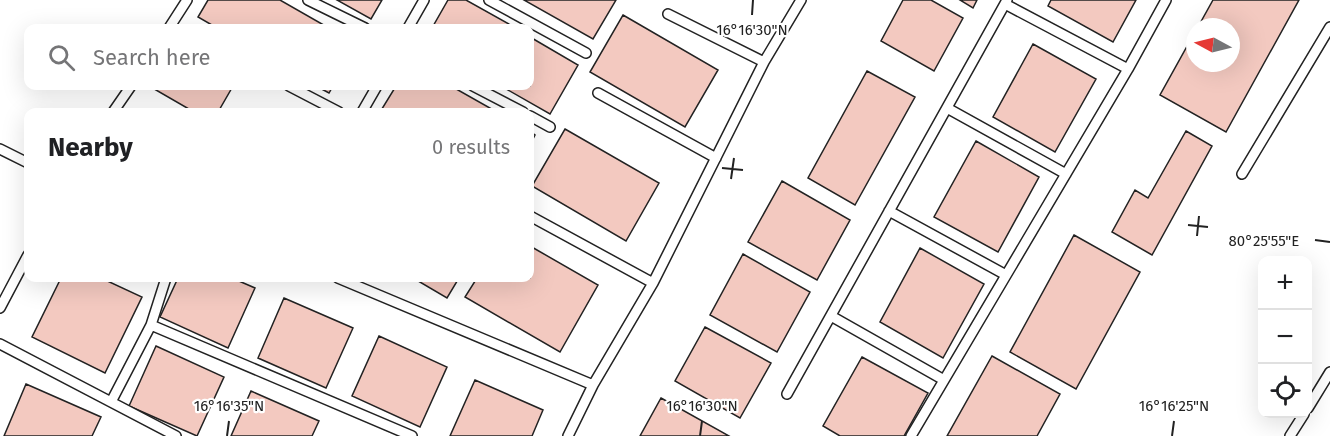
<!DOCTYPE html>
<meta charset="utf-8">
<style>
body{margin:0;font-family:"Fira Sans",sans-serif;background:#f6f6f6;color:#202124}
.controls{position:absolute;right:18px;bottom:18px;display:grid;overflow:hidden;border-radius:12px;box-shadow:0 6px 24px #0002}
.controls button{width:54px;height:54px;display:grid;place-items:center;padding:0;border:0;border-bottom:2px solid #e0e0e0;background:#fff;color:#202124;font:30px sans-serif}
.compass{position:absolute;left:1186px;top:18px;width:54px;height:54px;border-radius:50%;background:#fff;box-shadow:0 6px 24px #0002;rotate:277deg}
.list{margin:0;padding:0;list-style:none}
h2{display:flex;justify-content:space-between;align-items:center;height:78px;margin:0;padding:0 24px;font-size:26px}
h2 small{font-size:20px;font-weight:400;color:#757577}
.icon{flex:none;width:33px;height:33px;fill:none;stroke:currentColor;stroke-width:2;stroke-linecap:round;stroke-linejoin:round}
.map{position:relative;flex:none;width:1330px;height:436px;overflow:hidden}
.search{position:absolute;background:#fff;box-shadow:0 6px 24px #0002;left:24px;top:24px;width:510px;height:66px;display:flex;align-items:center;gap:15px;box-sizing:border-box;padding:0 21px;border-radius:12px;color:#757577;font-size:22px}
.panel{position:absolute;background:#fff;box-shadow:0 6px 24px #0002;left:24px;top:108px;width:510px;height:174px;border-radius:12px}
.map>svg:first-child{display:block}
.building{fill:#f3c9c0;stroke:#222;stroke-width:1.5}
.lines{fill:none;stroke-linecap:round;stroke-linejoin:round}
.service-casing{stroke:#222;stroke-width:12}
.service{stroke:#fff;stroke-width:9}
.ticks{fill:none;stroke:#222;stroke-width:2}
.ticks-label{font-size:15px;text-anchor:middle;fill:#222;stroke:#fff;stroke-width:4.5;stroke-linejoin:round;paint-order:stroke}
</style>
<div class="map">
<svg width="1330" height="436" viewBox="0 0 1330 436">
<rect width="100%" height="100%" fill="#fff"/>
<path class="building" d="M208,0h72l49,28h-112l-19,-11z
M337,0h45l-11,19z
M448,0h18l50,28h-84z
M524,0h92l-23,39z
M903,0h28l32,18 -29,53 -53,-30z
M960,0h17l-4,8z
M1051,0h85l-23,42 -65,-36z
M1213,0h86l-73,132 -66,-37 35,-63v31h36v-36h-33z
M623,15l95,55 -33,57 -95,-55z
M530,37l48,28 -28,49 -49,-28h29z
M1033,44l63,35 -41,73 -62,-35z
M867,71l48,26 -60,108 -47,-27z
M149,86h84l-15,26h-24z
M316,86h17l-4,7z
M396,86h55l46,26h-117z
M565,129l94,54 -33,58 -94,-55z
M530,131l5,4 -5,10z
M1186,131l26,15 -60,109 -40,-23 23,-42 13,8z
M976,141l63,36 -41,75 -64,-35z
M782,181l68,39 -33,60 -69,-38z
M1074,235l66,37 -64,117 -66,-37z
M530,246l68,39 -38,67 -95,-55 12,-19h53z
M920,248l64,36 -41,74 -63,-36z
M743,254l67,38 -33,60 -67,-37z
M61,278h40l41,19 -37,76 -73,-36z
M178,278h54l23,10 -27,60 -68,-31z
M413,278h46l-12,20z
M284,298l69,30 -27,60 -68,-30z
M705,327l66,36 -31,55 -65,-37z
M379,336l68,31 -27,60 -68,-31z
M156,346l68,31 -27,59 -68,-30z
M992,356l68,38 -23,42h-90z
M862,357l66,36 -24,43h-64l-17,-10z
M475,380l68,30 -11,26h-82z
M26,384l75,33 -9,19h-88z
M251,391l68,30 -7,15h-81z
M661,398l68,38h-89z"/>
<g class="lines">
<defs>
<path id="service" d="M308,0l57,28
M489,0l97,53
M1005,4l123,65
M668,14l96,48
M169,28l18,-28
M408,28l16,-28
M289,86l50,26
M473,86l50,26
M598,93l118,65
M947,108l119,66
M113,112l18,-26
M362,112l15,-26
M530,116l20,11
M0,149l28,14
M1242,174l88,-147
M889,211l117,64
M530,216l123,67
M338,278l255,107
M0,308l28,-53
M831,316l113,64
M151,325l261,111
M0,344l111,58 40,-77 15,-47
M787,394l220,-394
M111,402l65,34
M1308,408l22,-36
M568,436l25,-51 60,-102 111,-221 37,-62
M911,436l217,-367 38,-69
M1290,436l14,-22"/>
</defs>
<use href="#service" class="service-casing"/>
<use href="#service" class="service"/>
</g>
<path class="ticks" d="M752,15l1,-15M722,168l21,2M731,179l3,-21M1188,225l20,2M1197,236l2,-20M1315,240l15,2M227,436l2,-15M700,436l2,-15M1172,436l2,-15"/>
<g class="ticks-label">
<text x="752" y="35">16°16'30"N</text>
<text x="1264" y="246">80°25'55"E</text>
<text x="229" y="411">16°16'35"N</text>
<text x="702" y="411">16°16'30"N</text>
<text x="1174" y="411">16°16'25"N</text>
</g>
</svg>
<div class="controls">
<button>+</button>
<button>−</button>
<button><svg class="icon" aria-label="locate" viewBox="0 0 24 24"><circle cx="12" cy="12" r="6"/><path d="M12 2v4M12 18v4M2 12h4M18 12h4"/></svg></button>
</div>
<svg class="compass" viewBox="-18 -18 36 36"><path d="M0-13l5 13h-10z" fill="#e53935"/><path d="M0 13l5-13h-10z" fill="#757577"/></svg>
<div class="search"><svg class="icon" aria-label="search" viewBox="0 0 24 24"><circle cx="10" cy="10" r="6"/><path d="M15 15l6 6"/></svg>Search here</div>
<section class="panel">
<h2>Nearby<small>0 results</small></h2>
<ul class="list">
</ul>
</section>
</div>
